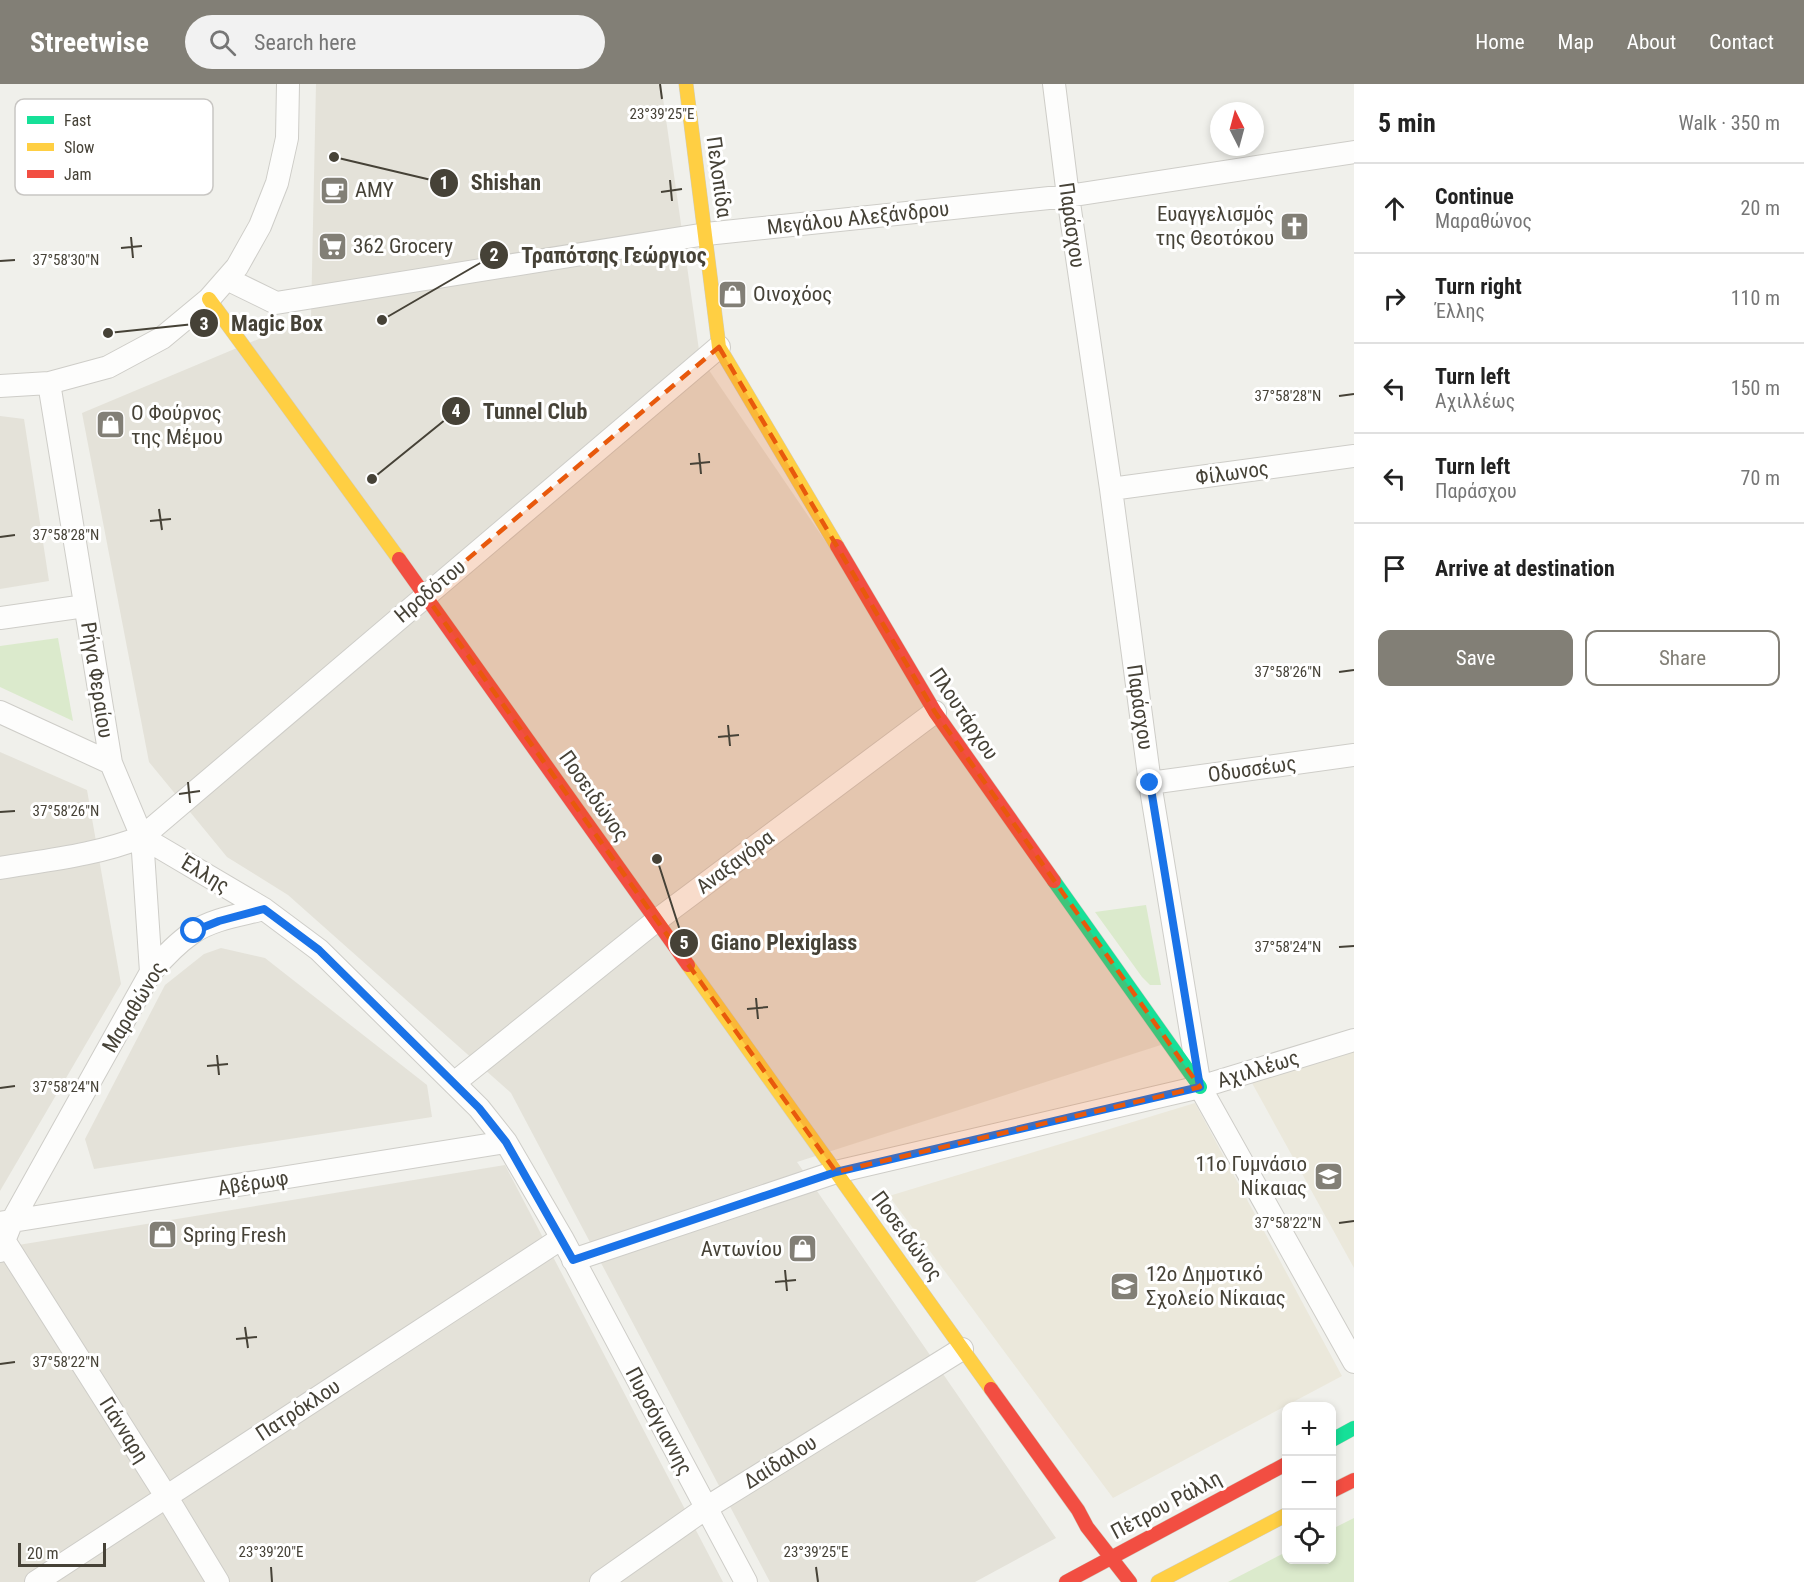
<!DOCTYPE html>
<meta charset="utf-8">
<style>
body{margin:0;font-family:"Roboto Condensed",sans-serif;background:#f2f2f2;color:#222}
.controls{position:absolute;right:18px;bottom:18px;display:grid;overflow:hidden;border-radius:12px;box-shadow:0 3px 9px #0003}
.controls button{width:54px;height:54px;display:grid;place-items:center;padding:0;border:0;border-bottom:2px solid #e0e0e0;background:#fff;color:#222;font:30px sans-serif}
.compass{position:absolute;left:1210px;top:18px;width:54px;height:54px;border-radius:50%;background:#fff;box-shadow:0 3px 9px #0003;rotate:354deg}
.scale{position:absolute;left:18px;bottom:15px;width:88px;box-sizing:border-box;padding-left:6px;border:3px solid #464237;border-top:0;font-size:16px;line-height:21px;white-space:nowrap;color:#464237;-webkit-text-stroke:4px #fff;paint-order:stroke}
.stop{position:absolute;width:18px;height:18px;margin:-14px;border:4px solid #1a73e8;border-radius:50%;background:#fff}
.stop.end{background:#1a73e8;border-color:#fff;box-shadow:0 2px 6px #0008}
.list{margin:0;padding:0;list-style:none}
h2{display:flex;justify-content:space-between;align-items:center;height:78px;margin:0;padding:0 24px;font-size:26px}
h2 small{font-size:20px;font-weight:400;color:#767676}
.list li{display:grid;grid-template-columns:39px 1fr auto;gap:18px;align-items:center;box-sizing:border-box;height:90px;padding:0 24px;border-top:2px solid #e0e0e0}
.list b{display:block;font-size:22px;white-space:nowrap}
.list p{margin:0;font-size:20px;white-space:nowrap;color:#767676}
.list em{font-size:20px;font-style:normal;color:#767676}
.actions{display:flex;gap:12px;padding:18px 24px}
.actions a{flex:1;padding:14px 0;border:2px solid #827f76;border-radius:12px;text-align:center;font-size:21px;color:#827f76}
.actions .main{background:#827f76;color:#fff}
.icon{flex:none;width:33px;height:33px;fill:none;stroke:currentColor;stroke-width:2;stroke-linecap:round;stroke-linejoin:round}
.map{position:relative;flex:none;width:1354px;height:1498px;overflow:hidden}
header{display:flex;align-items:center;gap:36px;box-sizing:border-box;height:84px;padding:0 30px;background:#827f76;color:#fff}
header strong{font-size:28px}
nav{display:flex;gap:33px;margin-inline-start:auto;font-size:21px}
.search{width:420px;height:54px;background:#f2f2f2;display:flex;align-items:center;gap:15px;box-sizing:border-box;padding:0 21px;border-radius:33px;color:#767676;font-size:22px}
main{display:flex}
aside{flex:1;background:#fff}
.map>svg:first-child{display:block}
.residential{fill:#e4e2d9}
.education{fill:#ebe8db}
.green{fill:#dbeacc}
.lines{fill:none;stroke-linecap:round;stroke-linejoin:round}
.street-casing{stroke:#cecdc8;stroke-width:24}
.fast-casing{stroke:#cfcdc2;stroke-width:15}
.slow-casing{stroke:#cfcdc2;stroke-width:15}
.jam-casing{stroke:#cfcdc2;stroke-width:15}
.street{stroke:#fdfdfc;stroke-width:22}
.fast{stroke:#16e098;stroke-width:14}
.slow{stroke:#ffcf43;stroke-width:14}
.jam{stroke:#f24e42;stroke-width:14}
.route{stroke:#1a73e8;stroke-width:8}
.marked{fill:#e8590c;fill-opacity:0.2;stroke:#e8590c;stroke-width:4.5;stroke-dasharray:12 8;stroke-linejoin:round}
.ticks{fill:none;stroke:#464237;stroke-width:2}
.labels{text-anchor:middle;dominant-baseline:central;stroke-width:6;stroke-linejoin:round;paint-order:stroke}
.street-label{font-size:21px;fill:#464237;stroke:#fff}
.poi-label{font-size:21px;fill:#464237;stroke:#fff;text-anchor:start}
.key{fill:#fff;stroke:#c8c6c3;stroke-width:1.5}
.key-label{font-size:16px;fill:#464237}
.ticks-label{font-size:15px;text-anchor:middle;fill:#464237;stroke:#fff;stroke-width:6;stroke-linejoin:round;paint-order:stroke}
.leader{fill:none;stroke:#464237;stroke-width:2}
.callout-dot{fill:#464237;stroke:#fff;stroke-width:2}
.mark-label{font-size:18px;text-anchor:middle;font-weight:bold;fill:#fff}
.callout-label{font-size:22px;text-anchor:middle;font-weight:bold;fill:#464237;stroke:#fff;stroke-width:6;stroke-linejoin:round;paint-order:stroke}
</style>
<header>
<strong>Streetwise</strong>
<div class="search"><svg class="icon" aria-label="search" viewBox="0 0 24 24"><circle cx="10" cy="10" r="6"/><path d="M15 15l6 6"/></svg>Search here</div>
<nav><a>Home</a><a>Map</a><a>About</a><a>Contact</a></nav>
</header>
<main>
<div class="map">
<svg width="1354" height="1498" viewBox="0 0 1354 1498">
<rect width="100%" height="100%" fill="#f0f0eb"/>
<path class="residential" d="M316,0h345l39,273 467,686 -370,119 259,376 -81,44h-205l-259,-489 -223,-198 -61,-38 -78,-95 -67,-349 229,-96z
M0,332l24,3 25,162 -49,8z
M0,668l87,38 34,194 -121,207z
M221,864l44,10 162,127 5,32 -338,52 -9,-30 80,-154 39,-31z
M505,1081l218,417h-723v-334z"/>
<path class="education" d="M1354,967v217l-102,-185z
M1195,1019l147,273 -229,122 -224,-302z"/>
<path class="green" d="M58,554l15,83 -73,-34v-41z
M1146,821l15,80h-11l-8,-8 -47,-65z
M1354,1434v64h-126l58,-30v8h46v-31z"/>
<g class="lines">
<defs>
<path id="street" d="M1054,0l14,112 43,293 39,294 50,304 154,275
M227,195l49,24 430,-69 362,-38 286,-44
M49,299l62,380 31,74 9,135
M0,302l49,-3 59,-16 54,-29 47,-39 28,-32 23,-41 17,-43 10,-45 1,-54
M1111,405l243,-33
M0,534l85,-12
M0,628l111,51
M1150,699l204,-28
M142,753l122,72 55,41 160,158 27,34 56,96 184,344
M0,784c48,-8 97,-13 142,-31l577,-490
M454,999l203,-163 278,-208
M0,1139l506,-81
M5,1158l161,254 52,86
M0,1167l12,-30 139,-249c12,-14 25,-28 41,-39 20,-14 49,-18 72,-24
M573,1176l263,-88 364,-85 154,-47
M36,1498l526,-344
M601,1498l105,-74 256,-159"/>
<path id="fast" d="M1054,797l146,206
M1332,1356l22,-12"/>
<path id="slow" d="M686,0l33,263 118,199
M209,215l190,260
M688,881l303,424
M1158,1498l128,-67"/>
<path id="jam" d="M837,462l98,166 119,169
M399,475l289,406
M991,1305l87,121 9,17 43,55
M1332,1407l22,-11
M1066,1498l220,-118"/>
</defs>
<use href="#street" class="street-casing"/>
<use href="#fast" class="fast-casing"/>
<use href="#slow" class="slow-casing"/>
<use href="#jam" class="jam-casing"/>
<use href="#street" class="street"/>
<use href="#fast" class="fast"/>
<use href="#slow" class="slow"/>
<use href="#jam" class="jam"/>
</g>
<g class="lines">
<path class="route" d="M194,847l25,-10 45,-12 55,41 160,158 27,34 67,118 263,-88 364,-85 -50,-304"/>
</g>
<path class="marked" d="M719,263l216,365 265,375 -364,85 -411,-577z"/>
<path class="ticks" d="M660,0l2,15M670,96l2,21M661,108l21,-3M131,153l2,21M121,164l21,-2M0,177l15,-1M1339,312l15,-2M699,369l2,21M690,380l20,-2M159,425l3,21M150,437l21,-2M0,453l15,-2M1339,588l15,-2M728,641l2,21M718,653l21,-2M188,698l2,21M179,710l21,-3M0,728l15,-1M1339,863l15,-1M756,914l2,21M747,925l21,-2M217,971l2,20M207,982l21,-2M0,1004l15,-2M1339,1139l15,-2M785,1186l2,21M775,1198l21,-2M245,1243l3,21M236,1255l21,-2M0,1280l15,-2M271,1483l1,15M816,1483l2,15"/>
<defs>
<symbol id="cafe-square" viewBox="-11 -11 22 22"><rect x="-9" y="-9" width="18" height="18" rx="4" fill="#827f76" stroke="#fff"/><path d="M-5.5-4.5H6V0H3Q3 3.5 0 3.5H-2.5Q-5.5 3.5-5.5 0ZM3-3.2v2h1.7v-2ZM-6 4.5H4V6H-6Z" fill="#fff"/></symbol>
<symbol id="church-square" viewBox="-11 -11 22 22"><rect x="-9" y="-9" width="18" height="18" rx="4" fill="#827f76" stroke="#fff"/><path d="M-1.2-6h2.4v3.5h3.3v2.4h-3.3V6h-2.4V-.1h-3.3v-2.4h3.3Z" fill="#fff"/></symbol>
<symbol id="supermarket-square" viewBox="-11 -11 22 22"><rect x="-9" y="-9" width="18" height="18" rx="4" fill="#827f76" stroke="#fff"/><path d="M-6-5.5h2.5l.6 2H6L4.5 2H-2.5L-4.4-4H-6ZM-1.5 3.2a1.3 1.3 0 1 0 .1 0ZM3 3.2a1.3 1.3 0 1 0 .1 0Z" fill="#fff"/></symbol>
<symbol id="shop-square" viewBox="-11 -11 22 22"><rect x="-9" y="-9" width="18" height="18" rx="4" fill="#827f76" stroke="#fff"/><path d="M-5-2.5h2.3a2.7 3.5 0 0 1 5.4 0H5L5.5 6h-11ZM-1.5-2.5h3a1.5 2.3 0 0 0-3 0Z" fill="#fff"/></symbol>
<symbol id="school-square" viewBox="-11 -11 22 22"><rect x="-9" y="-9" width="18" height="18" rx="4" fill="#827f76" stroke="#fff"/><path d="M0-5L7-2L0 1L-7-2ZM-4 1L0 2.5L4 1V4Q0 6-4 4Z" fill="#fff"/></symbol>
</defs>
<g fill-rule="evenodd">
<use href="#cafe-square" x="318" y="90" width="33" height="33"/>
<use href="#church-square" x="1278" y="126" width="33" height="33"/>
<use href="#supermarket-square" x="316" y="146" width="33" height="33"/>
<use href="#shop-square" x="716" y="194" width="33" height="33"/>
<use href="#shop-square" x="94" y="324" width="33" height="33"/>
<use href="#school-square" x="1312" y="1076" width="33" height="33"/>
<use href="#shop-square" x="146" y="1134" width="33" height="33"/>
<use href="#shop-square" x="786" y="1148" width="33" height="33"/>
<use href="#school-square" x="1108" y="1186" width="33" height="33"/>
</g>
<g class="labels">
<g class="street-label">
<text transform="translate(719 93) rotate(82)">Πελοπίδα</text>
<text transform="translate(858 134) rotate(-6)">Μεγάλου Αλεξάνδρου</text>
<text transform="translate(1072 141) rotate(82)">Παράσχου</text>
<text transform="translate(1232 389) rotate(-8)">Φίλωνος</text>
<text transform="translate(430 507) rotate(-40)">Ηροδότου</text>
<text transform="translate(97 596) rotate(81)">Ρήγα Φεραίου</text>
<text transform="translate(1140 623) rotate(82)">Παράσχου</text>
<text transform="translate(964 630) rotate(56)">Πλουτάρχου</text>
<text transform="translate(1252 685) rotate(-8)">Οδυσσέως</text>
<text transform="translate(594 712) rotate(55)">Ποσειδώνος</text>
<text transform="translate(735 778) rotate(-37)">Αναξαγόρα</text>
<text transform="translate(205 790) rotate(31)">Έλλης</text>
<text transform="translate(134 923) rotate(-59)">Μαραθώνος</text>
<text transform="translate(1258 985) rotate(-17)">Αχιλλέως</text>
<text transform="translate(253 1099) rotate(-9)">Αβέρωφ</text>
<text transform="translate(907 1152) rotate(54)">Ποσειδώνος</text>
<text transform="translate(298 1326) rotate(-33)">Πατρόκλου</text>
<text transform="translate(659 1337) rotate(62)">Πυρσόγιαννης</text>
<text transform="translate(124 1346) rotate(58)">Γιάνναρη</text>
<text transform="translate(780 1378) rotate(-32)">Δαίδαλου</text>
<text transform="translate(1166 1421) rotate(-28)">Πέτρου Ράλλη</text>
</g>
<g class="poi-label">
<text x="355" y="106">AMY</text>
<text x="1274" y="130" text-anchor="end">Ευαγγελισμός<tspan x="1274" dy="24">της Θεοτόκου</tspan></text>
<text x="353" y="162">362 Grocery</text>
<text x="753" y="210">Οινοχόος</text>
<text x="131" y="329">Ο Φούρνος<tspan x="131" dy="24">της Μέμου</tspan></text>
<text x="1307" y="1080" text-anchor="end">11ο Γυμνάσιο<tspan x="1307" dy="24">Νίκαιας</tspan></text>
<text x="183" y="1151">Spring Fresh</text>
<text x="782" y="1165" text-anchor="end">Αντωνίου</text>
<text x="1146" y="1190">12ο Δημοτικό<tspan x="1146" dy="24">Σχολείο Νίκαιας</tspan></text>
</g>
</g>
<rect x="15" y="15" width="198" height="96" rx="9" class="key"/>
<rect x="27" y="32" width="27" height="8" fill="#16e098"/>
<rect x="27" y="59" width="27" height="8" fill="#ffcf43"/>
<rect x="27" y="86" width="27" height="8" fill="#f24e42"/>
<g class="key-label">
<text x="64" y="42">Fast</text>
<text x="64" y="69">Slow</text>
<text x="64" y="96">Jam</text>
</g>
<g class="ticks-label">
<text x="662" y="35">23°39'25"E</text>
<text x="66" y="181">37°58'30"N</text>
<text x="1288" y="317">37°58'28"N</text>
<text x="66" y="456">37°58'28"N</text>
<text x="1288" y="593">37°58'26"N</text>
<text x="66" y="732">37°58'26"N</text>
<text x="1288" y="868">37°58'24"N</text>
<text x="66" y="1008">37°58'24"N</text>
<text x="1288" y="1144">37°58'22"N</text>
<text x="66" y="1283">37°58'22"N</text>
<text x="271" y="1473">23°39'20"E</text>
<text x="816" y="1473">23°39'25"E</text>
</g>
<path class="leader" d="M334 73L444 99M382 236L494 171M108 249L204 239M372 395L456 327M657 775L684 859"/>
<g class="callout-dot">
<circle cx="334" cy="73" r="6"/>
<circle cx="382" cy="236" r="6"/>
<circle cx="108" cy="249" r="6"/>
<circle cx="372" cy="395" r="6"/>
<circle cx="657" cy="775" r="6"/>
<circle cx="444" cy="99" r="15"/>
<circle cx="494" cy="171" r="15"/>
<circle cx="204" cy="239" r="15"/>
<circle cx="456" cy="327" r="15"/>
<circle cx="684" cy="859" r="15"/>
</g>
<g class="mark-label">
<text x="444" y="105">1</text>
<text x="494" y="177">2</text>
<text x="204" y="246">3</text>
<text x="456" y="333">4</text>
<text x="684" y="865">5</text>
</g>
<g class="callout-label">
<text x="506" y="106">Shishan</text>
<text x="614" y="179">Τραπότσης Γεώργιος</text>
<text x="277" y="247">Magic Box</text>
<text x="535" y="335">Tunnel Club</text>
<text x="784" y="866">Giano Plexiglass</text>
</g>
</svg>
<div class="controls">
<button>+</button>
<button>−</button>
<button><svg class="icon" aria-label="locate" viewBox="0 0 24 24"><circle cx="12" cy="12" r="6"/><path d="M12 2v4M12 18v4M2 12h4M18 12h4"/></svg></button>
</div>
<svg class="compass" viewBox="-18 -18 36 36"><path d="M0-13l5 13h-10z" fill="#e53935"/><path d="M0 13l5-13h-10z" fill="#767676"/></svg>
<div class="scale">20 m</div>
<div class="stop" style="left:194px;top:847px"></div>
<div class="stop end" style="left:1150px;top:699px"></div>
</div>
<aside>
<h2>5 min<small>Walk · 350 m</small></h2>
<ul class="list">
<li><svg class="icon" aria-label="ahead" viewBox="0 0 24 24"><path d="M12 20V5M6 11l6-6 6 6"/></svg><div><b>Continue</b><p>Μαραθώνος</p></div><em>20 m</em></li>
<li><svg class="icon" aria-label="right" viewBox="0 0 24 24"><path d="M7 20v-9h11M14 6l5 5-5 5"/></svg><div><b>Turn right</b><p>Έλλης</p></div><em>110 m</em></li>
<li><svg class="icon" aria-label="left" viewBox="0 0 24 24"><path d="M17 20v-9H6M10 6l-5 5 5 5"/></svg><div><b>Turn left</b><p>Αχιλλέως</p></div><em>150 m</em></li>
<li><svg class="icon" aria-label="left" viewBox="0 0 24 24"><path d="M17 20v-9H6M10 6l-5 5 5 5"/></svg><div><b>Turn left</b><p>Παράσχου</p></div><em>70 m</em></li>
<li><svg class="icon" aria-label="arrive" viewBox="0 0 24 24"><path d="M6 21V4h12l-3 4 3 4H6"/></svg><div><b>Arrive at destination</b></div></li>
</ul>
<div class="actions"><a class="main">Save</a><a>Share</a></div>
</aside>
</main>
